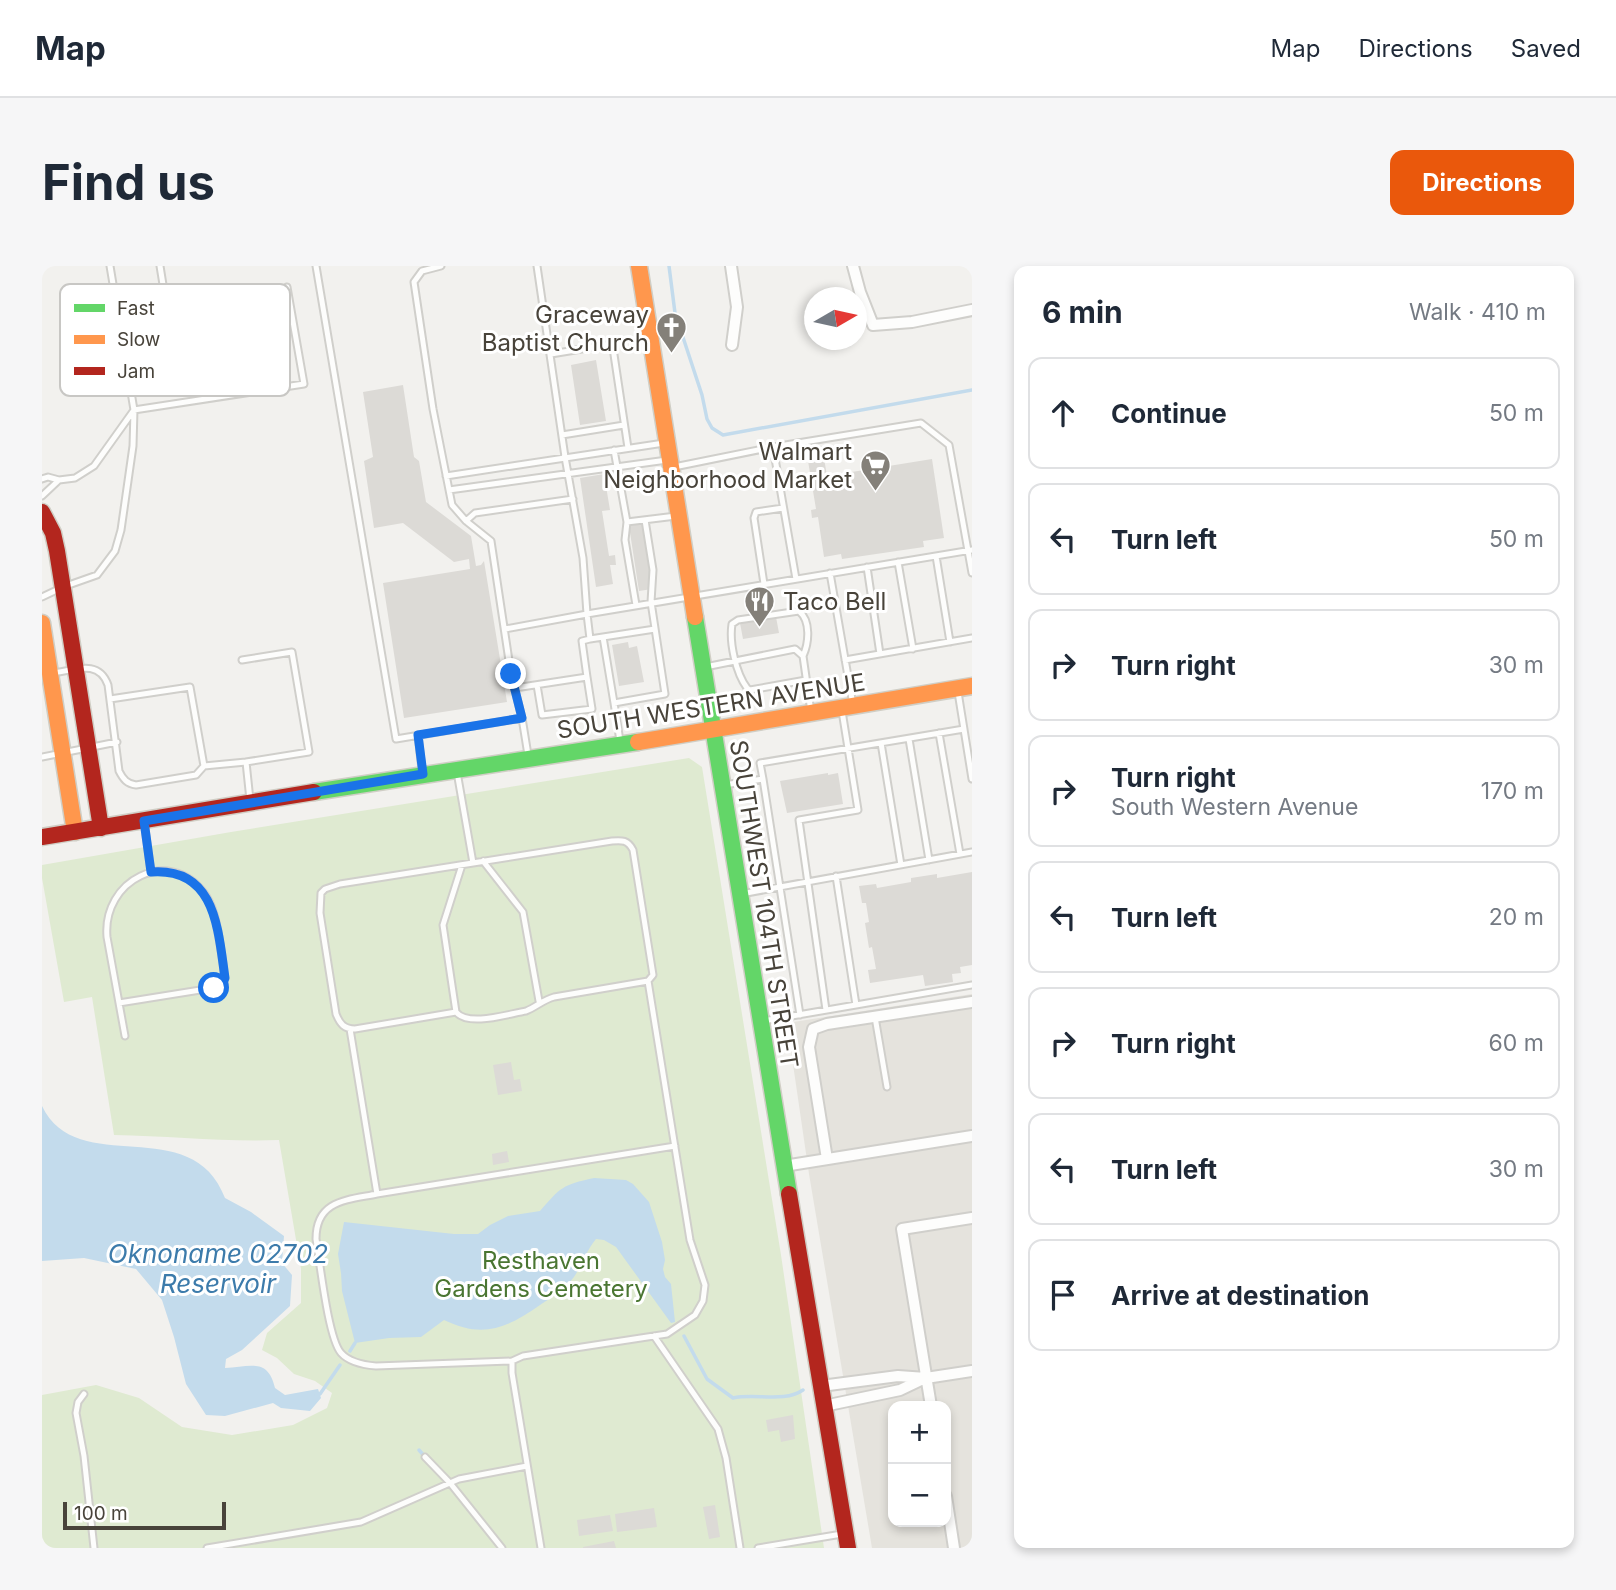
<!DOCTYPE html>
<meta charset="utf-8">
<style>
body{margin:0;font-family:Inter,sans-serif;background:#f6f6f7;color:#1f2937}
.controls{position:absolute;right:21px;bottom:21px;display:grid;overflow:hidden;border-radius:14px;box-shadow:0 4px 10px #0003}
.controls button{width:63px;height:63px;display:grid;place-items:center;padding:0;border:0;border-bottom:2px solid #e0e1e3;background:#fff;color:#1f2937;font:35px sans-serif}
.compass{position:absolute;left:762px;top:21px;width:63px;height:63px;border-radius:50%;background:#fff;box-shadow:0 4px 10px #0003;rotate:81deg}
.scale{position:absolute;left:21px;bottom:18px;width:163px;box-sizing:border-box;padding-left:7px;border:4px solid #48433a;border-top:0;font-size:19px;line-height:24px;white-space:nowrap;color:#48433a;-webkit-text-stroke:5px #fff;paint-order:stroke}
.stop{position:absolute;width:21px;height:21px;margin:-16px;border:5px solid #1a73e8;border-radius:50%;background:#fff}
.stop.end{background:#1a73e8;border-color:#fff;box-shadow:0 2px 7px #0008}
.list{margin:0;padding:0;list-style:none}
h2{display:flex;justify-content:space-between;align-items:center;height:91px;margin:0;padding:0 28px;font-size:30px}
h2 small{font-size:23px;font-weight:400;color:#747a83}
.list li{display:grid;grid-template-columns:46px 1fr auto;gap:21px;align-items:center;box-sizing:border-box;height:112px;margin:0 14px 14px;padding:0 14px;border:2px solid #e0e1e3;border-radius:14px}
.list b{display:block;font-size:26px;white-space:nowrap}
.list p{margin:0;font-size:23px;white-space:nowrap;color:#747a83}
.list em{font-size:23px;font-style:normal;color:#747a83}
.icon{flex:none;width:38px;height:38px;fill:none;stroke:currentColor;stroke-width:2;stroke-linecap:round;stroke-linejoin:round}
.map{position:relative;flex:none;width:930px;height:1282px;overflow:hidden;border-radius:14px}
header{display:flex;align-items:center;gap:42px;box-sizing:border-box;height:98px;padding:0 35px;background:#fff;border-bottom:2px solid #e0e1e3}
header strong{font-size:33px}
nav{display:flex;gap:38px;margin-inline-start:auto;font-size:24px}
.intro{display:flex;align-items:center;justify-content:space-between;box-sizing:border-box;height:168px;padding:0 42px}
h1{margin:0;font-size:49px}
.button{padding:18px 32px;border-radius:14px;background:#ea580c;color:#fff;font-size:24px;font-weight:700}
main{display:flex;gap:42px;padding:0 42px}
aside{flex:1;background:#fff;border-radius:14px;box-shadow:0 4px 10px #0003}
.map>svg:first-child{display:block}
.residential{fill:#e5e3dd;fill-rule:evenodd}
.green{fill:#dfead1}
.water{fill:#c3dbec}
.lines{fill:none;stroke-linecap:round;stroke-linejoin:round}
.stream{stroke:#c3dbec;stroke-width:3.5}
.building{fill:#dcdad6}
.lane-casing{stroke:#d0cfcb;stroke-width:9}
.street-casing{stroke:#d0cfcb;stroke-width:14}
.fast-casing{stroke:#d0cec5;stroke-width:19}
.slow-casing{stroke:#d0cec5;stroke-width:19}
.jam-casing{stroke:#d0cec5;stroke-width:19}
.lane{stroke:#fdfdfc;stroke-width:5}
.street{stroke:#fdfdfc;stroke-width:10}
.fast{stroke:#63d668;stroke-width:16}
.slow{stroke:#ff974d;stroke-width:16}
.jam{stroke:#b3261e;stroke-width:16}
.route{stroke:#1a73e8;stroke-width:9}
.labels{text-anchor:middle;dominant-baseline:central;stroke-width:6;stroke-linejoin:round;paint-order:stroke}
.poi-label{font-size:24px;fill:#48433a;stroke:#fff;text-anchor:end}
.street-label{font-size:24px;fill:#48433a;stroke:#fff}
.park-label{font-size:24px;fill:#4a7632;stroke:#fff}
.water-label{font-size:26px;font-style:italic;fill:#3c7bab;stroke:#fff}
.key{fill:#fff;stroke:#c8c7c4;stroke-width:2}
.key-label{font-size:19px;fill:#48433a}
</style>
<header>
<strong>Map</strong>
<nav><a>Map</a><a>Directions</a><a>Saved</a></nav>
</header>
<div class="intro"><h1>Find us</h1><a class="button">Directions</a></div>
<main>
<div class="map">
<svg width="930" height="1282" viewBox="0 0 930 1282">
<rect width="100%" height="100%" fill="#f2f1ee"/>
<path class="residential" d="M930,728v554h-100l-63,-374 -22,-151zM851,1140h53v116h-53z"/>
<path class="green" d="M647,492l13,9 79,488 43,293h-782v-153l54,-10 43,13 43,29 50,8 61,-10 34,-17 5,-15 -17,-12 -21,-7 -17,-16 -15,-8 5,-17 34,-30v-34l-22,-129c-55,2 -110,-4 -165,-5l-22,-138 -28,5 -22,-124v-13l189,-33z"/>
<path class="water" d="M0,840c35,74 150,4 183,92l26,14 33,24 -2,27 10,12 -2,31 -48,44 -16,9 -1,9c24,-1 43,-11 50,20l10,7 33,-6 3,9 -11,13 -29,-3 -8,-5 -48,13 -19,-1 -20,-31 -12,-47 -12,-37 -26,-31 -52,-11 -42,3z
M552,912l32,2 7,4 16,18 13,40 3,18 -2,9 2,8 6,7 4,38 -4,1 -55,-76 -12,-7 -8,-1c-10,12 -14,26 -22,38 -9,12 -22,20 -34,28 -33,23 -57,34 -96,15l-23,17 -32,1 -34,5 -13,-52 -1,-18 -3,-19 6,-32 110,12h24l12,-9 18,-9 32,-5c21,-24 22,-26 54,-33z"/>
<g class="lines">
<path class="stream" d="M627,0l6,47 27,82 5,24 5,9 11,7 249,-45
M642,1070l23,43 26,19c22,-5 51,5 70,-8
M308,1085l5,-8
M274,1130l4,-2 20,-29
M377,1184l7,8"/>
</g>
<path class="building" d="M554,94l10,61 -26,4 -9,-60z
M361,119l11,72 5,4 7,41 45,34 5,30 5,-1 3,-4 23,141 -103,16 -21,-135 87,-14 -1,-10 -15,3 -51,-39 -29,5 -10,-67 9,-4 -10,-65z
M780,180l5,30 105,-17 12,79 -21,3 1,6 -82,12 -1,-5 -17,3 -6,-40 -6,1 -1,-8 5,-1 -10,-60z
M562,208l6,36 -8,1 7,45 6,-1 1,10h-6l3,19 -17,3 -16,-109z
M600,258l10,65 -13,2 -10,-65z
M734,351l3,16 -36,6 -3,-16z
M586,376l1,6 8,-2 7,36 -25,4 -7,-41z
M786,507v2l10,-2 5,31 -56,9 -7,-32z
M930,606v93l-12,2 1,6 -9,1 1,8 -28,4 -2,-11 -53,8 -2,-13 8,-1 -4,-22 -3,1 -4,-25 4,-1 -3,-19h-4l-3,-17 17,-2 1,4 34,-6v-4l26,-4v4z
M469,796l3,18 6,-1 2,12 -24,4 -5,-30z
M465,885l2,11 -16,3 -1,-11z
M751,1149l2,24 -14,3 -2,-12 -11,2 -2,-12z
M673,1239l5,32 -11,2 -6,-32z
M612,1242l3,19 -40,5 -2,-18z
M568,1249l3,16 -34,5 -2,-16z
M572,1275l2,7h-33v-1z"/>
<g class="lines">
<defs>
<path id="lane" d="M274,0l80,473 126,-21
M399,0l-19,5 -8,11 19,127 19,96 14,16 25,20 20,133 11,44 6,37
M495,0l28,191 18,101 4,56 385,-64
M82,82l41,-51 -5,-31
M509,88l55,-9 7,3 15,100
M520,169l62,-10
M731,181l23,132
M572,184l13,72 49,-6
M632,201l99,-20 148,-24 28,22 23,128
M404,210l218,-33
M0,213l6,-2 11,3 -17,16
M17,214l16,-2 19,-12 40,-56 170,-26 -17,-97
M407,224l218,-30
M424,255l9,-8 98,-14
M585,256l-2,18 11,65
M894,290l14,86
M856,296l15,87
M825,301l13,87
M788,307l23,132
M722,318l-10,-66 2,-6 27,-4
M0,331l21,-10 34,-12 18,-24 6,-21 12,-84 1,-36 -24,-144
M463,363l82,-15 3,25 13,-2 11,66
M561,371l52,-8
M761,390c6,-13 8,-35 -4,-45l-61,9 -6,4c-3,19 4,49 15,64l3,2 56,-10
M200,394l50,-8 17,100 -63,10
M803,394l127,-22
M663,401l90,-18 8,7 8,56
M11,407c22,-3 46,-14 55,12l11,86c4,8 8,13 17,14l60,-10 8,-9
M545,411l-5,-36 8,-2
M473,422l72,-11 5,32 -50,6 -5,-30
M916,426l14,87
M68,433l80,-12 14,79 42,-4 4,38
M897,467l21,121
M376,469l4,35
M867,473l20,121
M578,475l-6,-38 51,-9 -14,-92 2,-32 -8,-50
M839,477l20,122
M0,491l75,-15
M415,506l16,91
M721,513l37,236
M682,519l39,-6 -3,-16 204,-34
M102,555l7,51
M441,595l40,51 16,89
M699,628l231,-42
M606,715l42,259 15,45 -2,16 -8,14 -28,19 -144,22 -11,5 -136,5c-12,-1 -27,-4 -35,-13 -13,-15 -21,-91 -25,-114 0,-39 31,-39 61,-45l298,-48
M77,737l100,-16 5,-5c1,-12 -2,-25 -4,-38 -3,-17 -5,-36 -16,-51 -35,-47 -102,-13 -97,44l18,99
M814,739l116,-20
M784,744l-27,-190 59,-10 -16,-99
M414,746l-101,17c-11,0 -15,-5 -19,-15l-16,-101 1,-20 4,-4 15,-5 272,-43c10,-1 16,-1 21,9l20,125 -5,6 -94,16c-11,3 -18,10 -28,14 -18,3 -58,16 -70,1l-13,-87 19,-60
M833,751l12,70
M721,755l93,-16 -20,-129
M308,763l27,165
M612,1070l64,93 8,29 14,90
M470,1095v12l29,175
M42,1128l-6,8 -2,11 8,43 10,92
M383,1191l25,26 52,65
M165,1282l154,-26 98,-43 68,-13
M716,1282l84,-14"/>
<path id="street" d="M689,0l6,41 -5,38
M811,0l7,26 13,33 39,-3 60,-12
M785,893l-18,-112 4,-18 14,-5 145,-22
M742,900l188,-30
M779,1120l77,-10 28,2 46,-7
M782,1140l76,-16 23,-11
M889,1140l-29,-177 70,-11
M904,1230l8,52"/>
<path id="fast" d="M653,351l94,577
M272,526l324,-50"/>
<path id="slow" d="M597,0l56,351
M0,357l33,209
M596,476l334,-56"/>
<path id="jam" d="M0,246l11,21 4,18 44,277
M0,571l272,-45
M747,928l59,354"/>
</defs>
<use href="#lane" class="lane-casing"/>
<use href="#street" class="street-casing"/>
<use href="#fast" class="fast-casing"/>
<use href="#slow" class="slow-casing"/>
<use href="#jam" class="jam-casing"/>
<use href="#lane" class="lane"/>
<use href="#street" class="street"/>
<use href="#fast" class="fast"/>
<use href="#slow" class="slow"/>
<use href="#jam" class="jam"/>
</g>
<g class="lines">
<path class="route" d="M172,722l8,-3 3,-7c-7,-48 -9,-111 -74,-106l-7,-51 279,-47 -5,-39 104,-17 -11,-44"/>
</g>
<defs>
<symbol id="church-pin" viewBox="-11 -11 22 30"><path d="M0 17L-7.5 6A9.5 9.5 0 1 1 7.5 6Z" fill="#848079" stroke="#fff"/><path d="M-1.2-6h2.4v3.5h3.3v2.4h-3.3V6h-2.4V-.1h-3.3v-2.4h3.3Z" fill="#fff"/></symbol>
<symbol id="supermarket-pin" viewBox="-11 -11 22 30"><path d="M0 17L-7.5 6A9.5 9.5 0 1 1 7.5 6Z" fill="#848079" stroke="#fff"/><path d="M-6-5.5h2.5l.6 2H6L4.5 2H-2.5L-4.4-4H-6ZM-1.5 3.2a1.3 1.3 0 1 0 .1 0ZM3 3.2a1.3 1.3 0 1 0 .1 0Z" fill="#fff"/></symbol>
<symbol id="restaurant-pin" viewBox="-11 -11 22 30"><path d="M0 17L-7.5 6A9.5 9.5 0 1 1 7.5 6Z" fill="#848079" stroke="#fff"/><path d="M-5-6h1v4h1v-4h1v4h1v-4h1v5L-1.5 .5V6h-2V.5L-5-1ZM5-6V6H3V1.5H1.5Q1.5-4 5-6Z" fill="#fff"/></symbol>
</defs>
<g fill-rule="evenodd">
<use href="#church-pin" x="612" y="44" width="35" height="47"/>
<use href="#supermarket-pin" x="816" y="182" width="35" height="47"/>
<use href="#restaurant-pin" x="700" y="318" width="35" height="47"/>
</g>
<g class="labels">
<g class="poi-label">
<text x="607" y="48">Graceway<tspan x="607" dy="28">Baptist Church</tspan></text>
<text x="810" y="185">Walmart<tspan x="810" dy="28">Neighborhood Market</tspan></text>
<text x="741" y="335" text-anchor="start">Taco Bell</text>
</g>
<g class="street-label">
<text transform="translate(669 440) rotate(-9)">SOUTH WESTERN AVENUE</text>
<text transform="translate(722 638) rotate(81)">SOUTHWEST 104TH STREET</text>
</g>
<g class="park-label">
<text x="499" y="994">Resthaven<tspan x="499" dy="28">Gardens Cemetery</tspan></text>
</g>
<g class="water-label">
<text x="176" y="987">Oknoname 02702<tspan x="176" dy="30">Reservoir</tspan></text>
</g>
</g>
<rect x="18" y="18" width="230" height="112" rx="10" class="key"/>
<rect x="32" y="38" width="31" height="8" fill="#63d668"/>
<rect x="32" y="69" width="31" height="9" fill="#ff974d"/>
<rect x="32" y="101" width="31" height="8" fill="#b3261e"/>
<g class="key-label">
<text x="75" y="49">Fast</text>
<text x="75" y="80">Slow</text>
<text x="75" y="112">Jam</text>
</g>
</svg>
<div class="controls">
<button>+</button>
<button>−</button>
</div>
<svg class="compass" viewBox="-18 -18 36 36"><path d="M0-13l5 13h-10z" fill="#e53935"/><path d="M0 13l5-13h-10z" fill="#747a83"/></svg>
<div class="scale">100 m</div>
<div class="stop" style="left:172px;top:722px"></div>
<div class="stop end" style="left:469px;top:408px"></div>
</div>
<aside>
<h2>6 min<small>Walk · 410 m</small></h2>
<ul class="list">
<li><svg class="icon" aria-label="ahead" viewBox="0 0 24 24"><path d="M12 20V5M6 11l6-6 6 6"/></svg><div><b>Continue</b></div><em>50 m</em></li>
<li><svg class="icon" aria-label="left" viewBox="0 0 24 24"><path d="M17 20v-9H6M10 6l-5 5 5 5"/></svg><div><b>Turn left</b></div><em>50 m</em></li>
<li><svg class="icon" aria-label="right" viewBox="0 0 24 24"><path d="M7 20v-9h11M14 6l5 5-5 5"/></svg><div><b>Turn right</b></div><em>30 m</em></li>
<li><svg class="icon" aria-label="right" viewBox="0 0 24 24"><path d="M7 20v-9h11M14 6l5 5-5 5"/></svg><div><b>Turn right</b><p>South Western Avenue</p></div><em>170 m</em></li>
<li><svg class="icon" aria-label="left" viewBox="0 0 24 24"><path d="M17 20v-9H6M10 6l-5 5 5 5"/></svg><div><b>Turn left</b></div><em>20 m</em></li>
<li><svg class="icon" aria-label="right" viewBox="0 0 24 24"><path d="M7 20v-9h11M14 6l5 5-5 5"/></svg><div><b>Turn right</b></div><em>60 m</em></li>
<li><svg class="icon" aria-label="left" viewBox="0 0 24 24"><path d="M17 20v-9H6M10 6l-5 5 5 5"/></svg><div><b>Turn left</b></div><em>30 m</em></li>
<li><svg class="icon" aria-label="arrive" viewBox="0 0 24 24"><path d="M6 21V4h12l-3 4 3 4H6"/></svg><div><b>Arrive at destination</b></div></li>
</ul>
</aside>
</main>
